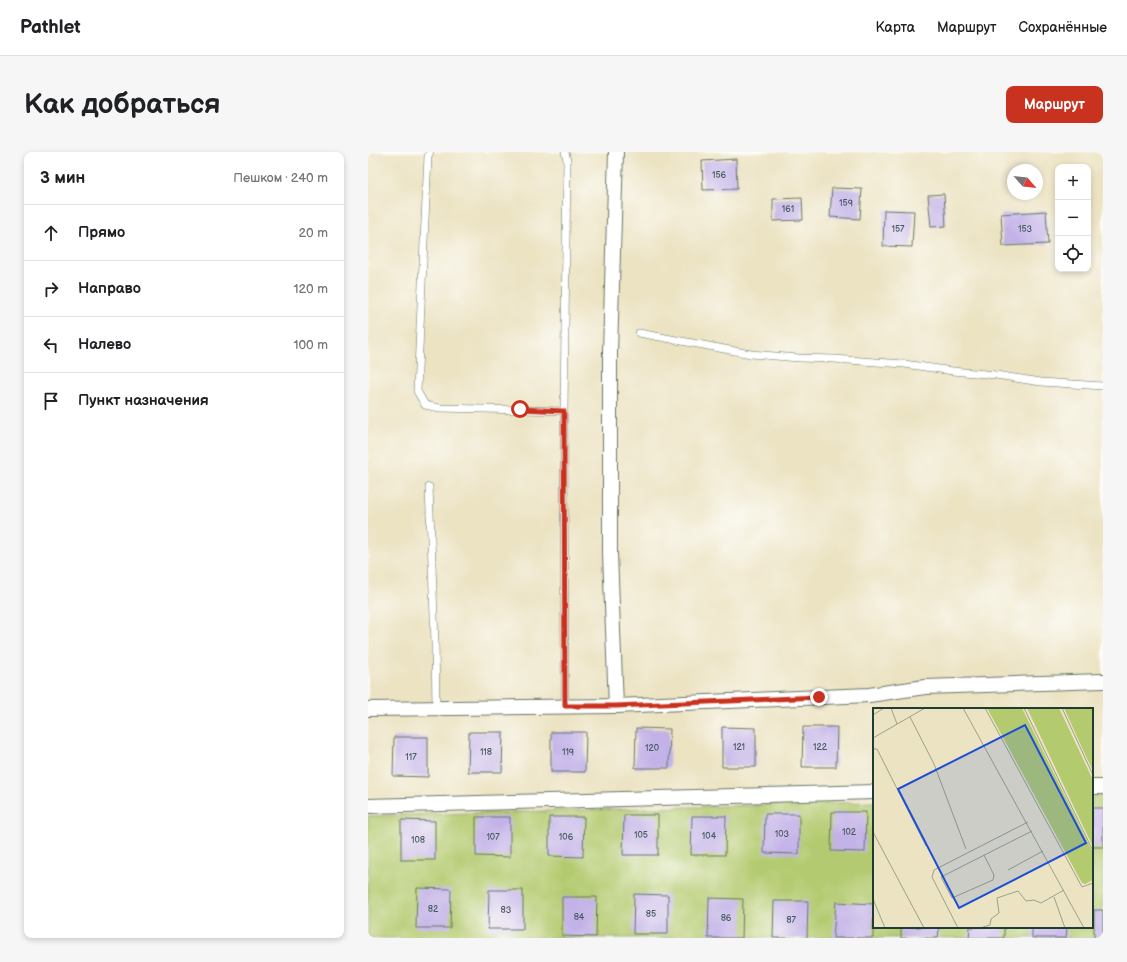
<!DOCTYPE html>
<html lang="ru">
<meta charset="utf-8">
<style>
body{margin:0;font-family:"Balsamiq Sans",sans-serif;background:#f6f6f6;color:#202124}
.controls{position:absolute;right:12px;top:12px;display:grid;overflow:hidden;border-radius:8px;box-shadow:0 2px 6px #0003}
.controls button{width:36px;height:36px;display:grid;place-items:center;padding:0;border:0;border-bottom:1px solid #e0e0e0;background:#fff;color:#202124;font:20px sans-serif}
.compass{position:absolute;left:639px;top:12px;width:36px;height:36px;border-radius:50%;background:#fff;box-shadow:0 2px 6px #0003;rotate:117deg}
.stop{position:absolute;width:12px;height:12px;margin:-9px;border:3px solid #c8321e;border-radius:50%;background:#fff}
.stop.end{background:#c8321e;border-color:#fff;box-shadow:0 1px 4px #0008}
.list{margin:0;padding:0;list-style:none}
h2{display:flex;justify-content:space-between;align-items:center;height:52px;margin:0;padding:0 16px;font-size:17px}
h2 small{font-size:13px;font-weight:400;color:#757577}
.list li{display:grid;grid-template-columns:26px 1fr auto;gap:12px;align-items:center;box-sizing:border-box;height:56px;padding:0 16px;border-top:1px solid #e0e0e0}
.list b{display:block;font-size:15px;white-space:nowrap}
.list em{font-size:13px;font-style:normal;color:#757577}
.icon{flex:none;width:22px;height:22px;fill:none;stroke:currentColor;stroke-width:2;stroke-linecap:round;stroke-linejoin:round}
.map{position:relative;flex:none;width:735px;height:786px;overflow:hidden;border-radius:8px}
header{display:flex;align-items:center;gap:24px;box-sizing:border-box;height:56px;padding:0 20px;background:#fff;border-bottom:1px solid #e0e0e0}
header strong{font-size:19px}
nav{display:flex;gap:22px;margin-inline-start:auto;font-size:14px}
.intro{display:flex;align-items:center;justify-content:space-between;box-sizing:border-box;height:96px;padding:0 24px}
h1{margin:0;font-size:28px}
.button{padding:10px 18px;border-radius:8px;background:#c8321e;color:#fff;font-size:14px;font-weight:700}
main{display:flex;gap:24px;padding:0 24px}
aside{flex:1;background:#fff;border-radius:8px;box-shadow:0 2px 6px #0003}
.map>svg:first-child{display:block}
.green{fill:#b4ca6f;stroke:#6a8452}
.building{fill:#c3b2e8}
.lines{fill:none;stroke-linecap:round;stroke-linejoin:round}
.lane-casing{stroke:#677766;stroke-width:8}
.street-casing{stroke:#677766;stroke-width:16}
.lane{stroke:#fff;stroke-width:7}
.street{stroke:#fff;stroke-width:14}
.route{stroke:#c8321e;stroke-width:5}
.labels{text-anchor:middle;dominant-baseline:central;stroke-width:3.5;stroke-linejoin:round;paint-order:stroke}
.number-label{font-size:9px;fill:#485a61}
.inset-road{fill:none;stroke:#9aa18a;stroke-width:1}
.view{fill:#1d4ed8;fill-opacity:0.15;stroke:#1d4ed8;stroke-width:2}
.inset-edge{fill:none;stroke:#1f3d34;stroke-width:2}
</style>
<header>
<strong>Pathlet</strong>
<nav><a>Карта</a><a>Маршрут</a><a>Сохранённые</a></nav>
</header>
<div class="intro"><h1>Как добраться</h1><a class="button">Маршрут</a></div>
<main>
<aside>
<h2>3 мин<small>Пешком · 240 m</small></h2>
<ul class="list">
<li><svg class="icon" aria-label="ahead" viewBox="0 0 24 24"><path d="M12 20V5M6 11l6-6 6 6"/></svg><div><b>Прямо</b></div><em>20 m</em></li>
<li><svg class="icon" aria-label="right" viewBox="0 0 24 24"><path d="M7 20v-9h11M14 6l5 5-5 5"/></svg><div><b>Направо</b></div><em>120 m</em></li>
<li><svg class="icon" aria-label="left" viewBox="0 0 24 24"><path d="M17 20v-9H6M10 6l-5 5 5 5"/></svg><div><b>Налево</b></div><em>100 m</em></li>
<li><svg class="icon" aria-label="arrive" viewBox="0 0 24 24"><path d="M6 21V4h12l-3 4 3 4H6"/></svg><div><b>Пункт назначения</b></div></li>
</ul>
</aside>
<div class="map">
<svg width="735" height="786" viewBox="0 0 735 786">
<rect width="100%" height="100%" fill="#fdfcf7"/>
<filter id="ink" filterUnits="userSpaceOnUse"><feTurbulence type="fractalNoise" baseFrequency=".025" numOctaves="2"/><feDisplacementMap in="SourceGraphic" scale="8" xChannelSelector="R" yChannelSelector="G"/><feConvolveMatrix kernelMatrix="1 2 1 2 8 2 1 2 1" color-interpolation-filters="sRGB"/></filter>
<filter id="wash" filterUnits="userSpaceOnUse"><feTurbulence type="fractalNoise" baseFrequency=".012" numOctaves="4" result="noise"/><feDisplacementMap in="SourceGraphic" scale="16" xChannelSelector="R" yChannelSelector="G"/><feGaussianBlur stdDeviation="0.9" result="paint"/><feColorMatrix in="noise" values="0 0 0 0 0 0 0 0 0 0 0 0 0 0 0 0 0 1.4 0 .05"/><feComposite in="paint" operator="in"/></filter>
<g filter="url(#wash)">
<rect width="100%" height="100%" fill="#ece3c3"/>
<path class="green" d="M724,644h11v142h-735v-122l506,-14v125h218z"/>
<g id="blocks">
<path class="building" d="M368,7l1,30 -34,1 -1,-29z
M464,36l30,1 -2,30 -30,-2z
M576,42l2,32 -15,1 -3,-32z
M434,46l1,22 -30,1v-22z
M516,58l30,1 -2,36 -29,-1z
M678,59l2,33 -45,2 -2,-32z
M354,575l34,1v39h-34z
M435,575h34l-1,40h-34z
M268,576l34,1 -1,39h-34z
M101,580h34l-1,40h-34z
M183,580h35l-1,40h-34z
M26,585h34v40l-35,-1z
M724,656h11v39h-11z
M464,660h34l-1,40 -34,-1z
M397,662h34v40l-35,-1z
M256,663h34v40h-35z
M324,664h34l-1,39h-34z
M108,665h34v40l-34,-1z
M181,665h35l-1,40 -34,-1z
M33,668l34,1v39h-34z
M49,736l34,1 -1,39h-34z
M121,738h34v39h-35z
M266,742l34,1v39h-35z
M194,745h35l-1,40 -34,-1z
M341,746l34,1 -1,39h-34z
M406,749h34l-1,37h-34z
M468,750l38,2 -1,34h-40z
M726,758h9v28h-9z
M533,775h38l-1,11h-37z
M602,775h34v11h-35z
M664,775h35l-1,11h-34z"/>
</g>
</g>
<g filter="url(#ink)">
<use href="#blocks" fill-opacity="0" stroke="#677766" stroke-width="1"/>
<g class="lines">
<defs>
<path id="lane" d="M62,0l-2,4 -11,235 8,14 14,3 125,3
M271,181l112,21 48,4 35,1 70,5 49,7 43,4 45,7 62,4
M61,335l6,155 1,66
M197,554l-1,-295 3,-251 -2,-8"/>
<path id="street" d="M248,0l-6,200v202l6,152
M0,557l248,-3 253,-11 56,-8 178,-6
M724,635h11
M0,654l506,-14"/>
</defs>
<use href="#lane" class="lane-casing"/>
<use href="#street" class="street-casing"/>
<use href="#lane" class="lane"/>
<use href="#street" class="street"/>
</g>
</g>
<g class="lines" filter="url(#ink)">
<path class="route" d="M152,257l44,2 1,295h51l203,-9"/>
</g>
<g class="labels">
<g class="number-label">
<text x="351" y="23">156</text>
<text x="478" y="51">159</text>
<text x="420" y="57">161</text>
<text x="530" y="77">157</text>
<text x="657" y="77">153</text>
<text x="371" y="595">121</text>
<text x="452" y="595">122</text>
<text x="284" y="596">120</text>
<text x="118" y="600">118</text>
<text x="200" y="600">119</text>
<text x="43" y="605">117</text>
<text x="481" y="680">102</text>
<text x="414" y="682">103</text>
<text x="273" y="683">105</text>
<text x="341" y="684">104</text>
<text x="125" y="685">107</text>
<text x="198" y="685">106</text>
<text x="50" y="688">108</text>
<text x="65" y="757">82</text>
<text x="138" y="758">83</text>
<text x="283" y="762">85</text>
<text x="211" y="765">84</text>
<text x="358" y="766">86</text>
<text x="423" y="768">87</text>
</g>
</g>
<g transform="translate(505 556)">
<rect width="220" height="220" fill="#ece3c3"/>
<path d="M114,0h35l71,145v27l-8,4 -3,-1zM154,0h32l34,72v67zM191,0h29v63l-10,-21z" fill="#b4ca6f"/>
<path class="inset-road" d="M18,0l6,16M90,0l121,220M112,0l97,179 11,-4M151,0l69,143M189,0l31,67M0,7l11,-7M37,9l24,47 32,85M0,30l52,-30M0,41h4l49,97M0,124l51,96M111,147l10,20 -1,5 -41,18 -11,-21 91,-46M135,162l35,-19M181,189l11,31M0,191l12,29M85,220l-26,-51 2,-7 94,-48M107,220l10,-3 1,-6 8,-6 -2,-15 21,-7 8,10 8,-1 7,3 23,-13"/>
<path class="view" d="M152,17l61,118 -127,65 -61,-119z"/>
<rect width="220" height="220" class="inset-edge"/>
</g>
</svg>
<div class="controls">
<button>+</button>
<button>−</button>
<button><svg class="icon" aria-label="locate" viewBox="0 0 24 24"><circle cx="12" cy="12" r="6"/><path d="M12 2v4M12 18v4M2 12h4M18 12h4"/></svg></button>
</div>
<svg class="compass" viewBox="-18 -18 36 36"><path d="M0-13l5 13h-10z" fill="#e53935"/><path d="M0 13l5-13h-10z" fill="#757577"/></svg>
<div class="stop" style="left:152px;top:257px"></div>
<div class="stop end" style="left:451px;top:545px"></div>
</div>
</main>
